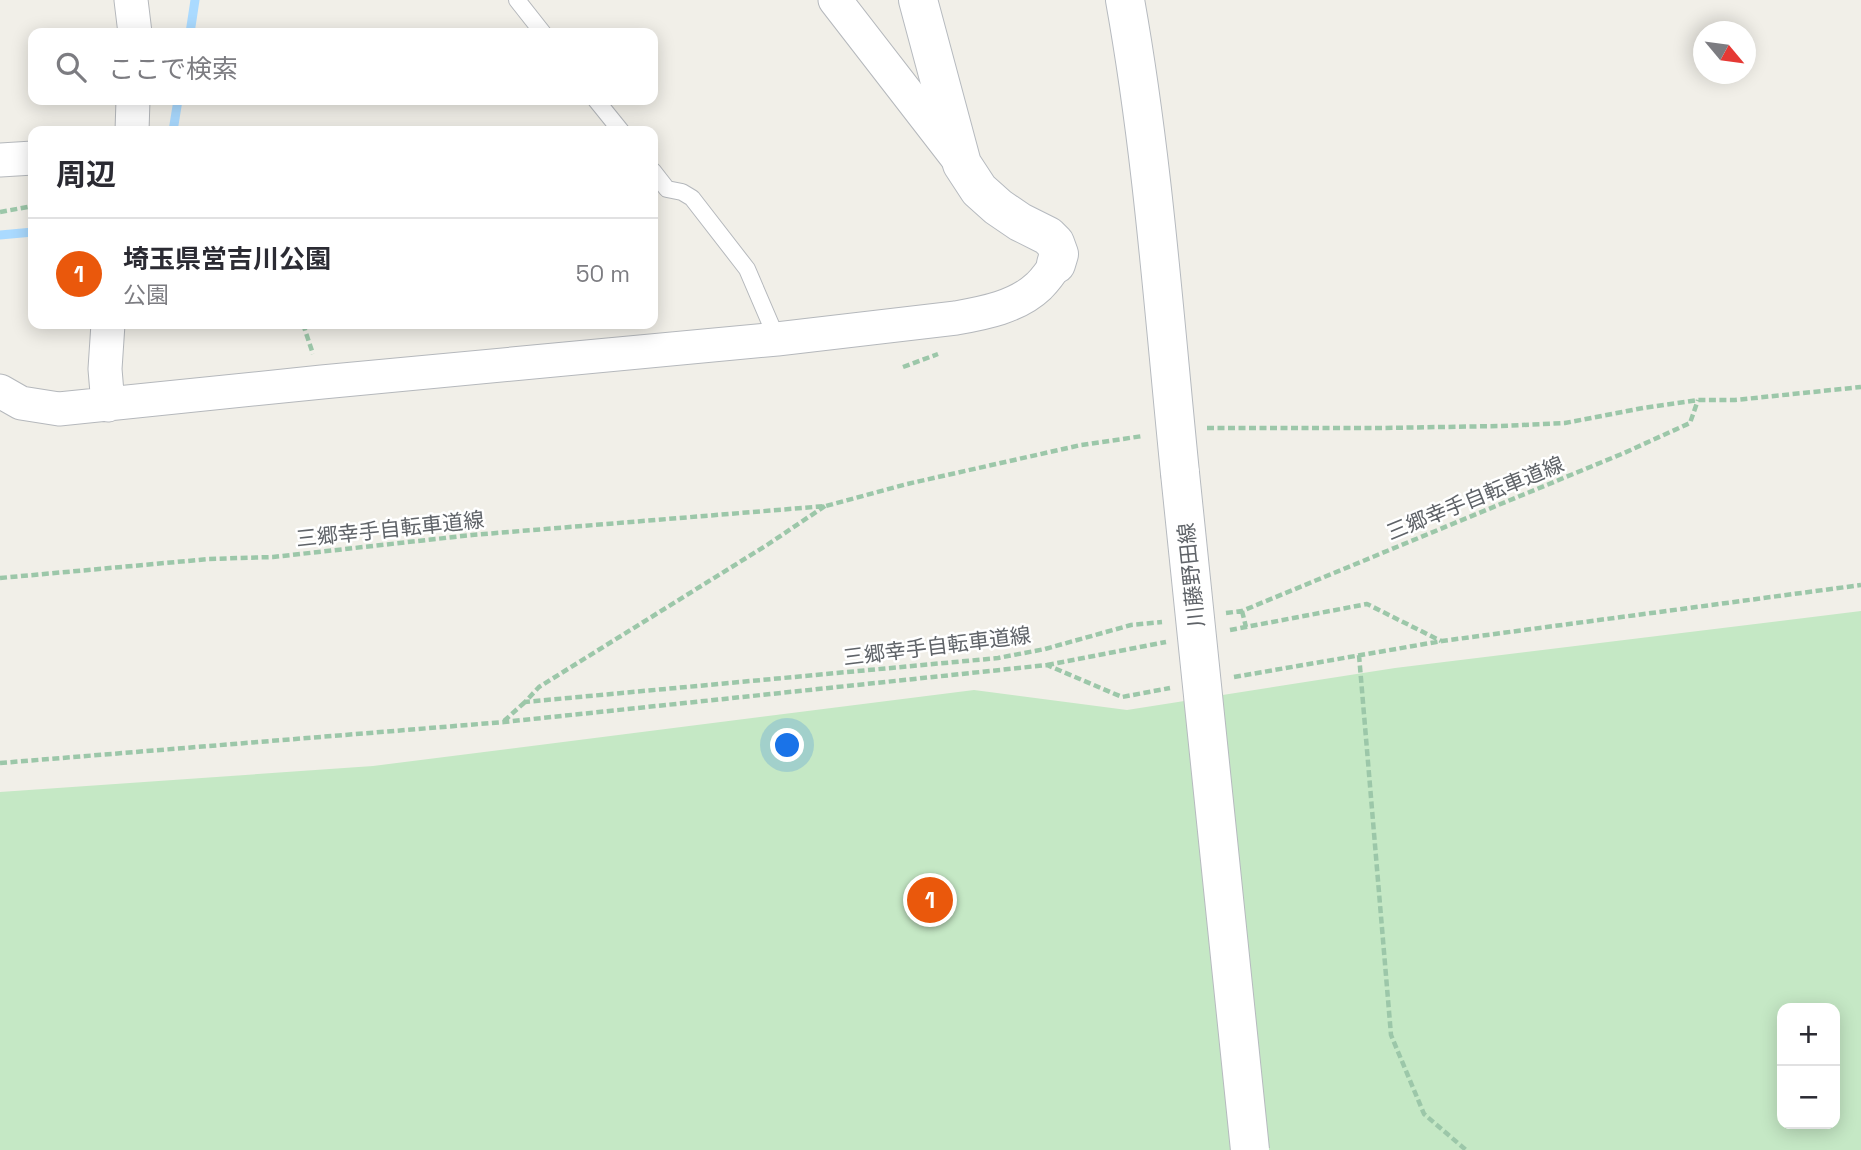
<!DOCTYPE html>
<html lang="ja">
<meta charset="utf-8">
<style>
body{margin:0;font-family:"Space Grotesk","Noto Sans JP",sans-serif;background:#f2f2f3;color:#2b2b33}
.controls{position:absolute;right:21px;bottom:21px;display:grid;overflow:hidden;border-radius:14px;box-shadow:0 4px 18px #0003}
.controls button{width:63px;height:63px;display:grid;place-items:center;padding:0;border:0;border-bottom:2px solid #e1e1e2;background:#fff;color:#2b2b33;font:35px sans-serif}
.compass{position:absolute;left:1693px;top:21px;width:63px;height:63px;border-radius:50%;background:#fff;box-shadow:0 4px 18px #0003;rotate:119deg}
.you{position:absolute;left:788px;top:746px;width:24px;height:24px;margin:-18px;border:5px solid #fff;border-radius:50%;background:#1a73e8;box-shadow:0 0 0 10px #1a73e833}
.badge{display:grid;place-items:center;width:46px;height:46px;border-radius:50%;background:#ea580c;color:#fff;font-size:23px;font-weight:700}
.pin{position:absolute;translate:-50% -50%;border:4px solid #fff;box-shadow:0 2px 7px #0006}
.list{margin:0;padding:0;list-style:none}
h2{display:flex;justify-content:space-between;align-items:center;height:91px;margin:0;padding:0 28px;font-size:30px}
h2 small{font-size:23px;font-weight:400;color:#7c7c81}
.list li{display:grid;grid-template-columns:46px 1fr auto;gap:21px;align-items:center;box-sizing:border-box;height:112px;padding:0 28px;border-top:2px solid #e1e1e2}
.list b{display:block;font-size:26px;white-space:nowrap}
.list p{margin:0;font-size:23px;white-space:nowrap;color:#7c7c81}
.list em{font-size:23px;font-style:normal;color:#7c7c81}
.icon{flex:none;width:38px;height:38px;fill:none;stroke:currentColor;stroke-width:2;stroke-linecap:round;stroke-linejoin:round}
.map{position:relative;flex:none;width:1861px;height:1150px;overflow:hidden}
.search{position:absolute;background:#fff;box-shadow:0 4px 18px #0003;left:28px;top:28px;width:630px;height:77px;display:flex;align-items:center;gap:18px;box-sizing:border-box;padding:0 24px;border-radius:14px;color:#7c7c81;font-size:26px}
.panel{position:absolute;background:#fff;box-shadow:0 4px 18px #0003;left:28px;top:126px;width:630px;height:203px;border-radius:14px}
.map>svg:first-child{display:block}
.green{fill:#c5e8c5;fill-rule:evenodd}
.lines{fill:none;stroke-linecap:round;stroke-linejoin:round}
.stream{stroke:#aadaff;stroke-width:9}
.lane-casing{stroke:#b5b8bc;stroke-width:18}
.street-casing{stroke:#b5b8bc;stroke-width:35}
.secondary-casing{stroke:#b6babf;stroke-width:40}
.path{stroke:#9cc7a9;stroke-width:4.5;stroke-dasharray:7 3.5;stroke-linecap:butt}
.lane{stroke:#fff;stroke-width:16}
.street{stroke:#fff;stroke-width:33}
.secondary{stroke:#fff;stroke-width:38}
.secondary-bridge-casing{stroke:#b6babf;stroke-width:40;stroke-linecap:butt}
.secondary-bridge{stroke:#fff;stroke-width:38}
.labels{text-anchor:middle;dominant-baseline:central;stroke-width:5;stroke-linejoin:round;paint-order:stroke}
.street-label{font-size:21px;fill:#5f6368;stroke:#fff}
</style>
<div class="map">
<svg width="1861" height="1150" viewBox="0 0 1861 1150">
<rect width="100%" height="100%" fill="#f1efe8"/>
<path class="green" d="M1861,611v539h-1861v-358l373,-26 601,-76 153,20 268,-42zM1782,1008h53v116h-53z"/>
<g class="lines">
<path class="stream" d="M190,33l5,-33
M173,131l5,-31
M0,235l33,-3"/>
<defs>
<path id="lane" d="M517,0l26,33
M596,100l25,31
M653,171l14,18 15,3 10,6 55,71 30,70"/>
<path id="street" d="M131,0l4,33
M835,0l123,159
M132,131l1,-31
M0,160l33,-2
M0,391l21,12 38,6 263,-27 455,-43 179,-21c28,-5 61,-11 83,-32 6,-6 12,-14 17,-22
M108,405l-3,-36 3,-45"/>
<path id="secondary" d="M918,0l44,164 17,26 19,17 22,15 28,14 7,7 4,11 -3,10
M1125,0c28,156 39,315 55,473"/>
</defs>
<use href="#lane" class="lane-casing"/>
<use href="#street" class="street-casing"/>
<use href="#secondary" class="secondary-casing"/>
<path class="path" d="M0,212l33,-6
M303,324l10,30
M903,367l35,-13
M1207,428h176l117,-2 65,-3 78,-15 55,-8h37l126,-13
M825,506l-58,39 -228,142 -14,15 473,-44 47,-9 86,-24 31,-3
M0,578l209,-19 64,-2 199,-22 354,-29 81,-22 174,-39 62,-9
M1242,611l4,16
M1226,613l16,-2 382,-158 66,-30 8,-23
M1230,630l137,-26 74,37
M1359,655l32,380 33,79 42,36
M1047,665l119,-23
M1234,677l208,-36 419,-56
M504,721l21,-19
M0,763l504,-41 543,-57 75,32 48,-9"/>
<use href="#lane" class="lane"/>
<use href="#street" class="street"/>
<use href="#secondary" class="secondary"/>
<defs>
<path id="secondary-bridge" d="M1180,473l70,677"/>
</defs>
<use href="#secondary-bridge" class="secondary-bridge-casing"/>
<use href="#secondary-bridge" class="secondary-bridge"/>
</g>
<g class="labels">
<g class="street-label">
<text transform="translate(1475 498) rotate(-22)">三郷幸手自転車道線</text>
<text transform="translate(390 529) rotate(-6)">三郷幸手自転車道線</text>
<text transform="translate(1191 575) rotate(-96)">川藤野田線</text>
<text transform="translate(937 646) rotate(-7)">三郷幸手自転車道線</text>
</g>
</g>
</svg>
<div class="controls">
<button>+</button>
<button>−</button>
</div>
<svg class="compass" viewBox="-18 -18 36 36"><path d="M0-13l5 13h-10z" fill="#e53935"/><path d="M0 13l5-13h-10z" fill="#7c7c81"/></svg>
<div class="you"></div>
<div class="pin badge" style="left:930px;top:900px">1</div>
<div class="search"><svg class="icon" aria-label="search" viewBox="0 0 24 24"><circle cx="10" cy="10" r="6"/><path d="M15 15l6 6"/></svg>ここで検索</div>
<section class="panel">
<h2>周辺<small></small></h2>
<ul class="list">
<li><span class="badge">1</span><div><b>埼玉県営吉川公園</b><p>公園</p></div><em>50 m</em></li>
</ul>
</section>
</div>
